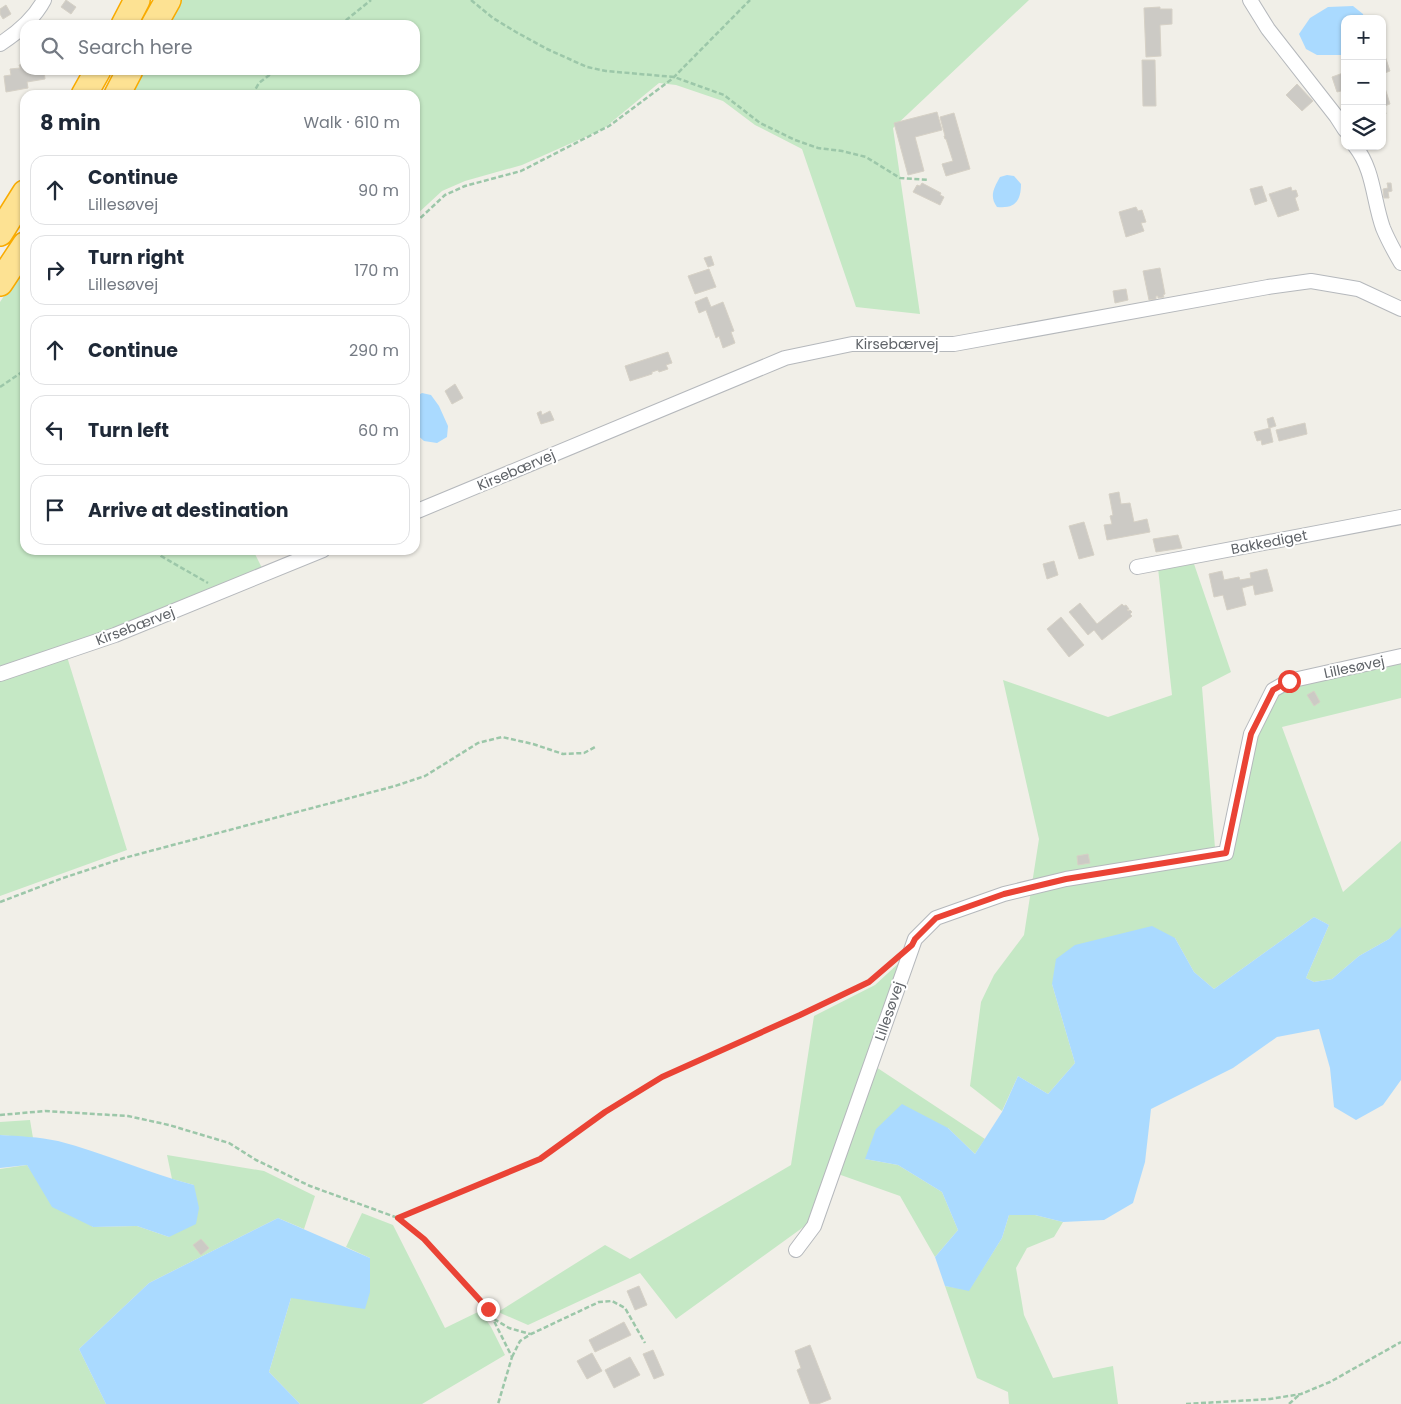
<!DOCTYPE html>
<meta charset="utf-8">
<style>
body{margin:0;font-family:Poppins,sans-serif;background:#f2f2f3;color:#1f2937}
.controls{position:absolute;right:15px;top:15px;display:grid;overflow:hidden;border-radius:10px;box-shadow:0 1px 4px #0004}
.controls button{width:45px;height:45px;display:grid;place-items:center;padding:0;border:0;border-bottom:1px solid #e0e1e3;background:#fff;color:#1f2937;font:25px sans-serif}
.stop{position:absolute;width:15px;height:15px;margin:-11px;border:4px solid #ea4335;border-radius:50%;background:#fff}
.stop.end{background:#ea4335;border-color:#fff;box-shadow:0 1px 5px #0008}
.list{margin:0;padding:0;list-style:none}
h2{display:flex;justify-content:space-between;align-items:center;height:65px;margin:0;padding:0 20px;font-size:21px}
h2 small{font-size:16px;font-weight:400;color:#747a83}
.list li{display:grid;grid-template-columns:32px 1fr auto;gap:15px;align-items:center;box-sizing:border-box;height:70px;margin:0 10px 10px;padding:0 10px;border:1px solid #e0e1e3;border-radius:15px}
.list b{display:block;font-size:19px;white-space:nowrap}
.list p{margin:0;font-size:16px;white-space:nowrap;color:#747a83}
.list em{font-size:16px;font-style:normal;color:#747a83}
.icon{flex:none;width:28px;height:28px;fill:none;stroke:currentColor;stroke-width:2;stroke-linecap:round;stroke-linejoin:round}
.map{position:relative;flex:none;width:1401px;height:1404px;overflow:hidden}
.search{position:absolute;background:#fff;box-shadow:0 1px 4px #0004;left:20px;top:20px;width:400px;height:55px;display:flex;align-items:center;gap:12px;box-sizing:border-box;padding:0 18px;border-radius:15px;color:#747a83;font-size:19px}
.panel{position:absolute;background:#fff;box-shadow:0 1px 4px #0004;left:20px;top:90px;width:400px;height:465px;border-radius:15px}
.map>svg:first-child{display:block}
.green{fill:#c5e8c5}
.water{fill:#aadaff}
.building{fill:#cccac5;stroke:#d6d1c6}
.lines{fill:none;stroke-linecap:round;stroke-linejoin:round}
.minor-casing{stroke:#b5b8bc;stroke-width:16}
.motorway-casing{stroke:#f9ab00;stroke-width:28}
.path{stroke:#9cc7a9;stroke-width:2.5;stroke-dasharray:5 2.5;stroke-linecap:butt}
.minor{stroke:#fff;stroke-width:14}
.motorway{stroke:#fde293;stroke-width:25}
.route{stroke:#ea4335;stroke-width:6}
.labels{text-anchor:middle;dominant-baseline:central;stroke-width:4;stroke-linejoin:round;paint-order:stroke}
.street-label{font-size:14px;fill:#5f6368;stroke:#fff}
</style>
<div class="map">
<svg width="1401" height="1404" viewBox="0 0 1401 1404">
<rect width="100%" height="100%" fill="#f1efe8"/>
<path class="green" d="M177,0h852l-136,128 27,186 -64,-7 -54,-158 -47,-24 -32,-24 -47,-16 -17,-2 -56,46 -81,36 -57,16 -23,10 -27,25v-121h-288l13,-25h275v-45h-251z
M25,264v286h228l10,20 -199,77 63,203 -127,46v-594z
M1193,561l38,111 -29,15 14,173 14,-1 25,-123 22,-42 15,-9 109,-25v38l-119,29 61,165 58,-51v87l-12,11 -30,17 -27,23 -18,3 -8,-4 23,-53 -15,-8 -100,72 -20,-17 -19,-34 -123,46 23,79 -27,31 -30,-18 -16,35 -32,-25 11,-84 13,-27 30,-40 15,-96 -36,-159 105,37 64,-22 -14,-127z
M901,961l-92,262 -133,96 -36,-46 -112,52 -30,-13 107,-67 25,14 161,-94 23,-149 61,-31z
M876,1067l109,72 -10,15 -27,-26 -83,31 33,6 44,27 16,38 -23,27 -35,-61 -62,-22z
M30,1120l3,18 -33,-3v-13z
M167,1155l97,16 51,25 -11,33 -26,-11 -129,65 -70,66 27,55h-106v-235l27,-4 9,13 57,49 44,-1 32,11 25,-52 -22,-6z
M362,1213l31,12 52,103 35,-17 11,16 14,28 -83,49h-122l-31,-32 22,-74 79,-40 -24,-11z
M1009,1215h26l28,7 -9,15 -27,11 -11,20 8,47 29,63 60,-12 5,38h-109l-1,-12 -31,-14 -32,-92 24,4 33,-52z"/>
<path class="water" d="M1353,6l10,8 1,5h-19v36h-28l-11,-6 -7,-15 11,-16 18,-11z
M1007,175l7,1 7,8c0,17 -6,25 -24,23 -8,-11 -3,-19 3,-30z
M422,393l9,2 8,11 9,20 -1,11 -10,6 -13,-2 -9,-8v-36z
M1314,917l15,8 -23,53 8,4 18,-3 27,-23 30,-17 12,-12v153l-18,25 -27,15 -22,-13 -4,-39 -11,-39 -42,8 -44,31 -82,41 -6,53 -12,41 -29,17 -41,2 -28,-7h-26l-7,23 -33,53 -24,-5 -10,-29 23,-27 -16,-38 -44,-27 -33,-6 11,-30 26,-25 46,24 27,26 27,-42 16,-36 30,18 27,-31 -23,-79 4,-25 19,-14 77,-19 23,12 19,34 20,17z
M0,1135c19,1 39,2 58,6 46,12 90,32 136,44l5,23 -3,16 -27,13 -32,-11 -44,1 -41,-20 -25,-42 -27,3z
M278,1218l92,40v34l-5,17 -74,-11 -22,74 31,32h-194l-27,-55 70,-66z"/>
<path class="building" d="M66,0l10,7 -5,7 -10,-7z
M6,5l5,9 -8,5 -3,-5v-5z
M1160,7v2h12v15l-12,1 1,31 -15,1 -2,-49z
M1385,56l5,15 -8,3v-17z
M1142,60h13l1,46h-13z
M25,64v6h19l1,9 -18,3 1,6 -22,4 -2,-16 7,-1 -1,-6 10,-1 -1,-3z
M1343,73l2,5v12l-8,2 -5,-15z
M1297,84l16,17 -11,10 -16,-16z
M1385,88l5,16 -6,2 2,8 -4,1v-26z
M937,112l5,18 -27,7 9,34 -16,4 -14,-52z
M954,113l16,56 -24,7 -4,-12 11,-3 -7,-22h-1l-1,-3h1l-5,-19z
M922,183l19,10 -1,2 4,2 -4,8 -27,-13 4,-7 3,1z
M1387,183h4l1,8 -4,1 1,6h-5l-1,-9 5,-1z
M1262,186l5,15 -12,4 -5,-16z
M1291,187l1,4 4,-1 2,6 -3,2 4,12 -21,7 -9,-23z
M1136,207l2,4 4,-1 4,12 -5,1 3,8 -18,6 -7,-25z
M711,256l3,9 -6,2 -4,-9z
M1160,268l5,26 -2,1 1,2 -6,1v-2h-2v3l-7,1 -6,-29z
M709,269l7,18 -21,7 -7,-18z
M1126,289l2,11 -13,3 -2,-12z
M707,297l4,10 12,-5 11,29 -3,1 4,11 -12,5 -4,-12 -3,2 -10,-28 -7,3 -4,-11z
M668,352l4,11 -6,2 2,4 -9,3 -1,-2 -6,2v2l-22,7 -5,-15z
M455,384l8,14 -11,6 -7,-13z
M541,411l1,4 8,-4 4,9 -13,4 -4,-11z
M1273,417l3,9 -7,2 -2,-9z
M1305,423l2,11 -28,7 -3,-11z
M1270,428l3,14 -11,3 -1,-5 -4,1 -3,-9z
M1119,492l2,12 9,-1 4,19 13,-3 3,13 -43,8 -3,-15 8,-1 -2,-8 3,-1 -4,-21z
M1084,522l10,33 -15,4 -10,-33z
M1178,535l4,13 -26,4 -3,-13z
M1054,561l4,14 -11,4 -4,-15z
M1267,569l6,22 -18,4 -2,-10 -11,3 4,17 -19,5 -4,-15 -9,2 -5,-23 13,-3 2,9 15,-3 1,3 11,-2 -1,-5z
M1080,603l17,21 25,-20 2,2 2,-1 3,4 -2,1 1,1 2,-1 2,2 -2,2 2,2 -30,24 -8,-10 -6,5 -19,-23z
M1061,617l23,28 -15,12 -22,-28z
M1314,691l6,11 -6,4 -7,-11z
M1088,854l2,9 -12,2 -1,-9z
M201,1239l8,9 -8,7 -8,-10z
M639,1286l8,19 -12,5 -8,-19z
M624,1322l7,13 -36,17 -6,-12z
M810,1345l21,54 -13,5h-8l-13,-34 4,-2 -6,-17z
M653,1350l11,25 -10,4 -11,-25z
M592,1353l10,18 -15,8 -10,-18z
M630,1357l10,18 -26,13 -9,-18z"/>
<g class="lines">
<defs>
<path id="minor" d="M1250,0l18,29 68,87 9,14
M0,44c17,-11 34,-25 44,-44
M1355,146c19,24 18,54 28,82 5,12 11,23 18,35
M415,512l370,-154 67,-14h102l314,-57 43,-6 47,8 43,20
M1137,567l264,-50
M0,674l115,-39 208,-85
M796,1250l18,-24 101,-287 21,-21 68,-24 62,-15 160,-26 25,-119 22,-44 16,-9 112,-25"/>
<path id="motorway" d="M124,25l13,-25
M154,25l14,-25
M84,95l14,-25
M117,95l13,-25
M0,233l25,-40
M0,283l25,-38"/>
</defs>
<use href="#minor" class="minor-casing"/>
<use href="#motorway" class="motorway-casing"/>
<path class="path" d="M471,0l22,18 23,14 31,17 40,18 19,4 68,6 50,18 36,28 35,17 23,8 24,3 24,6 34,21 29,2
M340,25l31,-25
M252,95l7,-12 17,-13
M415,223l30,-28 20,-9 56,-15 88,-45 63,-47 78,-79
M0,387l25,-17
M156,550l5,6 47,27
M0,902l63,-24 61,-20 271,-72 30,-10 53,-33 24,-6 31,7 30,10 21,-1 13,-7
M0,1115l45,-4 83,5 41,9 60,18 27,17 54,26 88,32 142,-59 65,-47 58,-35 137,-62 69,-33 23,-20
M398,1218l26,21 64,70 24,48 -14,47
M494,1319l15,9 21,6
M512,1357l8,-16 11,-7 68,-32 13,-1 13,7 20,35
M1186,1404l84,-5 31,-5 29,-12 71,-40
M1289,1404l10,-9"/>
<use href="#minor" class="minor"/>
<use href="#motorway" class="motorway"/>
</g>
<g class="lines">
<path class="route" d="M488,1309l-64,-70 -26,-21 142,-59 65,-47 57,-35 138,-62 69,-33 43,-37 3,-6 21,-21 68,-24 62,-15 160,-26 25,-119 22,-44 16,-9"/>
</g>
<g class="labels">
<g class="street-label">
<text x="897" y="344">Kirsebærvej</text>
<text transform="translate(516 470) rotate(-23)">Kirsebærvej</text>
<text transform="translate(1269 542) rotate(-11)">Bakkediget</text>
<text transform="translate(135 626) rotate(-21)">Kirsebærvej</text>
<text transform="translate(1354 667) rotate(-12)">Lillesøvej</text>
<text transform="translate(889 1011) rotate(-71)">Lillesøvej</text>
</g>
</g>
</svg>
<div class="controls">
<button>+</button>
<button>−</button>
<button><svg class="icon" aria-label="layers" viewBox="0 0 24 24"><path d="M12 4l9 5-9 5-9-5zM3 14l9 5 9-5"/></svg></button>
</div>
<div class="stop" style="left:1289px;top:681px"></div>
<div class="stop end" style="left:488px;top:1309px"></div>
<div class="search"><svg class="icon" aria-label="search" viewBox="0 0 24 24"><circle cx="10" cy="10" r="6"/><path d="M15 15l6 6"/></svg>Search here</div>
<section class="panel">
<h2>8 min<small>Walk · 610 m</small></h2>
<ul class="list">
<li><svg class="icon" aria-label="ahead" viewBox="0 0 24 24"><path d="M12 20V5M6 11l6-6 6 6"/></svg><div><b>Continue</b><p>Lillesøvej</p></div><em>90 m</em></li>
<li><svg class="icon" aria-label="right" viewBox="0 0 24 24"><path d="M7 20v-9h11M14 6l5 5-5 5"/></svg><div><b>Turn right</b><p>Lillesøvej</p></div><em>170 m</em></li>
<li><svg class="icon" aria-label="ahead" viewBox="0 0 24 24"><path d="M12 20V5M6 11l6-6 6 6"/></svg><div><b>Continue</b></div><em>290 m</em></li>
<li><svg class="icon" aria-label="left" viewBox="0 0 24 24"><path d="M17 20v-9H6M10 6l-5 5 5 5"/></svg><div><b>Turn left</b></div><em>60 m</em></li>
<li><svg class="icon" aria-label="arrive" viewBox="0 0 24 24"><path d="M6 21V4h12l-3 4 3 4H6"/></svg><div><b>Arrive at destination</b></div></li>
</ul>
</section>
</div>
